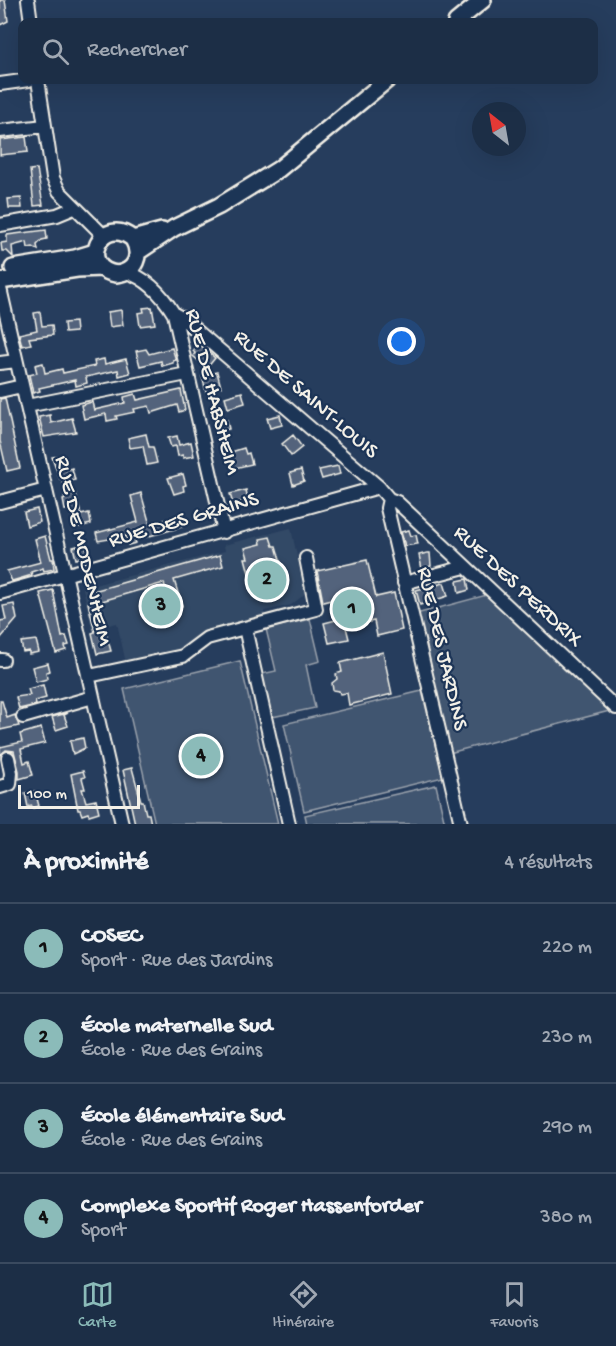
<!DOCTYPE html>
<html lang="fr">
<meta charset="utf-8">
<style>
body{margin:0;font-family:"Gochi Hand",sans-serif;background:#293a51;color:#f1f3f6}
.compass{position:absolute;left:472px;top:102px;width:54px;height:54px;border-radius:50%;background:#1c2e46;box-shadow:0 6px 24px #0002;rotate:329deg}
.scale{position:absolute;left:18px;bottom:15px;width:122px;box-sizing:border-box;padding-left:6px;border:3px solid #f4f1e8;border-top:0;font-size:16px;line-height:21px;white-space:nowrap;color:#f4f1e8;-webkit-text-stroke:4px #1d3557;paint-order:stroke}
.you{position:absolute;left:402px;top:342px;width:21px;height:21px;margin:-15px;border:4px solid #fff;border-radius:50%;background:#1a73e8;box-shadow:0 0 0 9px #1a73e833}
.badge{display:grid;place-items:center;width:39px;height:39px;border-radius:50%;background:#8bbbb9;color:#111;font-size:20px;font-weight:700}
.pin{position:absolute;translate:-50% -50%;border:3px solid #fff;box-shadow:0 2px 6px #0006}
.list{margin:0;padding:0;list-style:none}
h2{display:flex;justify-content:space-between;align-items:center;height:78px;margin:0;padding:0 24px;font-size:26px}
h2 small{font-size:20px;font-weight:400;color:#a0a8b3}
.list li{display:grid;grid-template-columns:39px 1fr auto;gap:18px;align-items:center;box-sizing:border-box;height:90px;padding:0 24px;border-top:2px solid #3a4a5f}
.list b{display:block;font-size:22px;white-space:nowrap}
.list p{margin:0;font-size:20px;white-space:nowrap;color:#a0a8b3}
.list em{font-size:20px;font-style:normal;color:#a0a8b3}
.icon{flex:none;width:33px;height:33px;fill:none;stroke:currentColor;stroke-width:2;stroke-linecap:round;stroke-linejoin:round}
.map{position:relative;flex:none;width:616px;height:824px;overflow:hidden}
.search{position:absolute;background:#1c2e46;box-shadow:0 6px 24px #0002;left:18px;right:18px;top:18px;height:66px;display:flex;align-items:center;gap:15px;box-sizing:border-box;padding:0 21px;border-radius:12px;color:#a0a8b3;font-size:22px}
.sheet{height:438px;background:#1c2e46}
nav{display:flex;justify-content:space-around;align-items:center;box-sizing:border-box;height:84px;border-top:2px solid #3a4a5f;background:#1c2e46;font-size:16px;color:#a0a8b3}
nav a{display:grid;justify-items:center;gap:3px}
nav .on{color:#8bbbb9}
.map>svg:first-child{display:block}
.built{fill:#334966}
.green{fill:#40546f;stroke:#9aa2ac;stroke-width:1.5}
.building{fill:#52647b;stroke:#f4f1e8;stroke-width:1.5}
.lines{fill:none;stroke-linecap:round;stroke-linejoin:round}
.minor-casing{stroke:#f4f1e8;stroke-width:16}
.major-casing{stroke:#f4f1e8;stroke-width:20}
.minor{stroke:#1d3557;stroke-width:12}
.major{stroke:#1d3557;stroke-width:15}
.labels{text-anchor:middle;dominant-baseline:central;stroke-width:4.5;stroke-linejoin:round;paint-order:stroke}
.street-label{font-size:22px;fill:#f4f1e8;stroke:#1d3557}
</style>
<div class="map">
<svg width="616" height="824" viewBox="0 0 616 824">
<rect width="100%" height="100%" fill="#263d5d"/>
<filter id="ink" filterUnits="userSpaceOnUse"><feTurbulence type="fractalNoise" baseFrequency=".0167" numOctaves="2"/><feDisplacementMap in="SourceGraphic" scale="12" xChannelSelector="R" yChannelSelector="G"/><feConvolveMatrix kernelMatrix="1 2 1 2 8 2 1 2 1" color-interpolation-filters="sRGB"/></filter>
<g filter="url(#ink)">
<path class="built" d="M291,528l14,66 -14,11 -27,6 1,8 -66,17 -21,17 -52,10 -9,-40 -25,6 -9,-41 142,-37 -1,-6z"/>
<path class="green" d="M494,593l119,117 -164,43 -33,-139z
M310,619l10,42 -14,4 9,43 -43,9 -10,-43 14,-3 -10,-42z
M240,661l38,163h-123l-31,-135z
M422,691l21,86 -139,34 -20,-87z
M436,785l9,39h-138l-2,-9z"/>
<path class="building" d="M0,0h5l3,21 -8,4z
M26,137l2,15 -28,3v-15z
M37,169l6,36 -9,1 -4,-36z
M21,198l1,10h-13l-1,-9z
M46,230l1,9 -5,1 -5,5 1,5 -5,-3 -5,1 -1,-6 -15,4 1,11 -6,-6h-5l-1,-8 6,-1v-7z
M152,307l3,17 -15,2 -2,-13 6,-1 -1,-4z
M121,310l2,15 -13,2 -2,-15z
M40,312l2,14 10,-1 1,10 -24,3 2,6 -9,2 -3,-12 18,-4 -3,-17z
M75,322l1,10 -11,1 -1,-10z
M199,344l16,14 -8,10 -14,-12 2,-3 -2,-2z
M172,348l4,12 -3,1v2l-11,3 -1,-5 -21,5 -4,-15 10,-2 3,5z
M104,359l1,5 21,-5 4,14 -11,3 -1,-6 -32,7 1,6 -11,3 -1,-6 -36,8 1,3 -7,2 -4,-18 8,-2 -2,-8 8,-2 2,10 17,-4 1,4 32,-7 -1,-5z
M217,372l4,15 -15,4 -4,-15z
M181,390l4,20 -6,2 -2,-7 -26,8 -2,-7 -15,3 1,3 -19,4 1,3 -10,2 -1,-7 -22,5 -3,-14 11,-3 2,8 31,-7 -1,-6 11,-3 2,6z
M242,392l3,11 -17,5 -3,-11z
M5,398l15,70 -13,3 -7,-30v-42z
M50,415l1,8 21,-5 4,14 -32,5 -5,-20z
M280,415l2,10 -12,3 -3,-10z
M227,420l2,9 -12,3 -2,-8z
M146,434l3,13h4l4,16 -10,2 -4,-19 -13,2 -2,-10z
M293,435l9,12 -11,9 -9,-12z
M177,436l2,9 12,-3 3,14 -11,2v-3l-5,1 -2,-10 -5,1 -3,-9z
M244,448l2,6 3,-1 3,11 -17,4 -7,-15z
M62,455l4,15 6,-2 3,12 -12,3 -1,-4h-2l-8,-22z
M338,466l2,8 -18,5 -3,-9z
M301,470l3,11 -11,4 -3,-12z
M183,474l3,11 -3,1 1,5 -10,3 -6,-16z
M246,490l2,10 -15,4 -3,-10z
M141,493l9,32 29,-10 3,12 -47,13 1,3 -8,2 -2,-9 -28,5 -2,-8 42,-11 -7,-26z
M76,494l5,21 8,-2 2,11 -12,3v-2l-5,2 -4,-18 -5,1 -2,-10 2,-1 -1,-2z
M37,509l3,13 -13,4 -3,-14z
M409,530l2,6 5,-1 2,9 -13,2 -4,-14z
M45,536l6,23h2l1,10 -10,2 -1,-3 -12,4 1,3 -20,6 -5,-10 34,-9 -6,-23z
M270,537l3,9h3l11,38 -15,3v-4l-5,1 -2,-5 -10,2 -2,-9 -4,1 -4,-15h3l-3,-10 16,-4 -1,-5z
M85,544l4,12 -13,3 -3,-12z
M427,553h3l1,13 -9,3 -3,-14z
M220,555l3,11 -49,14 8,26 -11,3 -7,-26 -69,20 7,28 3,-1 6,21 -14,3 -5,-21 3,-1 -7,-29 5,-1 -3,-10z
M367,560l9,37 18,-4 8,37 -25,6 -3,-15 -28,6 3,12 -20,4 -5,-20 12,-3 -5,-20 -8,2 -6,-31z
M467,579l2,11 -10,3 -2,-12z
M444,583l4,13 -28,9 -4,-15z
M53,590l9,47 4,-1 3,9 -4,1 1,4 -10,3 -16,-60z
M14,604l3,15 -17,20v-18l6,-1 -3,-14z
M36,640l3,12 -10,2v-3l-6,1 -2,-10z
M383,652l9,42 -43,11 -2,-12 -7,1 -1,-3 -6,-1 -1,-7 5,-4 -1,-5 6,-2 -2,-9z
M48,663l2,8 -4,1 1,7 -11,3 -4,-15z
M43,685l3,13 -11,3 1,4 -17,4 -3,-12 14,-2 -2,-6z
M0,701h2l5,17 8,-3 4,11 -19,4z
M68,713l-4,2 4,11 -12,4 -4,-13z
M41,728l4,15 -24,6 3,14 5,-2 4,14 -14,4v-8l-5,-20 -8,-1 -6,5v-8l22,-5 -2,-8z
M83,738l2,10 -12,6 -3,-13z
M132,768l9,33h2l3,13h3l2,10h-16l-12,-54z
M83,771l2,6 -3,1 3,11h-3l4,13 10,-2 3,12 -10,3 -1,-2 -6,2 -2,-5h-2l-7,-36z
M35,791l4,15 -6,2 -1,-2 -4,1 -3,-14z"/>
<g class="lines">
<defs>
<path id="minor" d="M28,0l3,22
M38,80l15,98 6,13 45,45
M0,84l29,-4
M0,131l45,-5
M0,225l57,-10 17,-7
M126,272c21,6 37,24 48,42l50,218
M0,288l122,536
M174,314l8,4 197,169 10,12 -2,9 74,316
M0,363l16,-2
M0,391l22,-5
M27,406l160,-32
M389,499l8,3 219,206
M0,502l46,-12
M404,583l61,-16
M0,593l379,-106
M245,628l44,196
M0,660h3
M89,676l94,-20 24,-18 109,-29 -10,-51
M23,717l70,-20
M0,787l10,-3 1,-11 -3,-15"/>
<path id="major" d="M456,22l27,-22
M133,239c9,16 3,33 -17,35 -40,-7 -14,-61 17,-35l29,-8
M138,252l36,-24 45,-22 60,-37 108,-89
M13,268l62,-10 20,-6
M0,281l77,-12 25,-1"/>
</defs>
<use href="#minor" class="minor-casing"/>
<use href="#major" class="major-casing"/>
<use href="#minor" class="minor"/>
<use href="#major" class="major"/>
</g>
</g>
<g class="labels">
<g class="street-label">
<text transform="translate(211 392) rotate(76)">RUE DE HABSHEIM</text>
<text transform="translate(305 395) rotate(41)">RUE DE SAINT-LOUIS</text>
<text transform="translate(184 521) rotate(-16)">RUE DES GRAINS</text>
<text transform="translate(82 551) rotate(77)">RUE DE MODENHEIM</text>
<text transform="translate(517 587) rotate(43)">RUE DES PERDRIX</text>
<text transform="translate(441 649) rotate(77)">RUE DES JARDINS</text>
</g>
</g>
</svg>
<svg class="compass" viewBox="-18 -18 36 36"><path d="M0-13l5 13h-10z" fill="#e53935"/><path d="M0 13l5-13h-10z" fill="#a0a8b3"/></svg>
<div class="scale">100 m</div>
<div class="you"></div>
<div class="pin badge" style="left:352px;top:609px">1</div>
<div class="pin badge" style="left:267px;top:580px">2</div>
<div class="pin badge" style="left:161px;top:606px">3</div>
<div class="pin badge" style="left:201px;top:756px">4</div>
<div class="search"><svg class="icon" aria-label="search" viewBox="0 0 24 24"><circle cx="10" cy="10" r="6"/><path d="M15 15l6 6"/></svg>Rechercher</div>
</div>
<section class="sheet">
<h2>À proximité<small>4 résultats</small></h2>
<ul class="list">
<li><span class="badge">1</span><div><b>COSEC</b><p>Sport · Rue des Jardins</p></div><em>220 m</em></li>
<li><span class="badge">2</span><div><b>École maternelle Sud</b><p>École · Rue des Grains</p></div><em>230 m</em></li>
<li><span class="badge">3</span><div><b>École élémentaire Sud</b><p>École · Rue des Grains</p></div><em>290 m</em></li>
<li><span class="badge">4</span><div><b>Complexe Sportif Roger Hassenforder</b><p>Sport</p></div><em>380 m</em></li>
</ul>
</section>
<nav>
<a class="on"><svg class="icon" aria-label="map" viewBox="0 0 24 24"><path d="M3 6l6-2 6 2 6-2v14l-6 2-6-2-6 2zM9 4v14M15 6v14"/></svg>Carte</a>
<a><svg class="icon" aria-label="directions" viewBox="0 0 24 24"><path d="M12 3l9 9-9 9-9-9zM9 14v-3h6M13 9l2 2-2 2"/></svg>Itinéraire</a>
<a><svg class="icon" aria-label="saved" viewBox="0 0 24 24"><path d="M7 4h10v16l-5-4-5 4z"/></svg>Favoris</a>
</nav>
